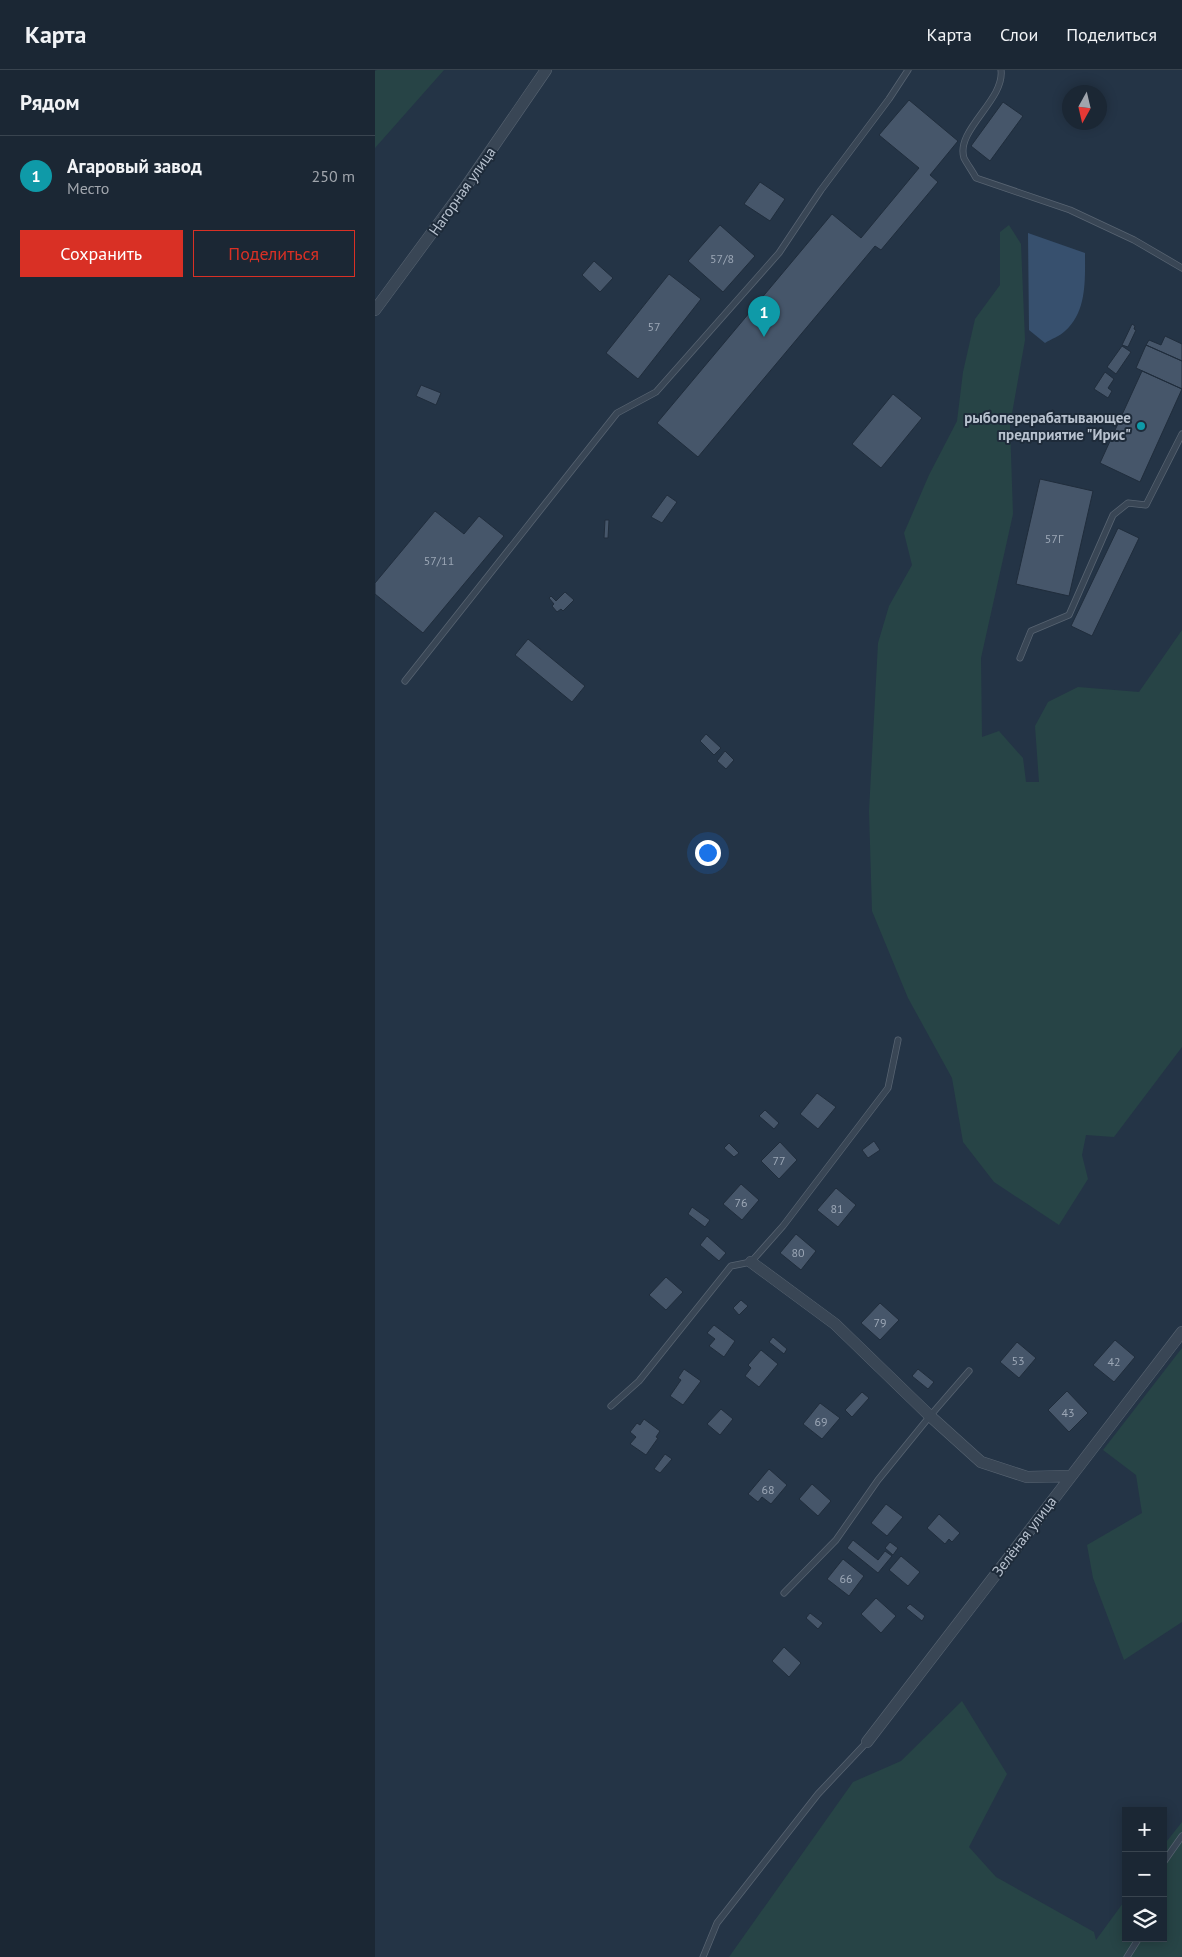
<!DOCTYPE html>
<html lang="ru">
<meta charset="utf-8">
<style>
body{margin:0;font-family:"PT Sans",sans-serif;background:#242f3c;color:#f1f3f6}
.controls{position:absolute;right:15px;bottom:15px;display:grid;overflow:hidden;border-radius:0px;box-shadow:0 2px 12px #0003}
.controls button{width:45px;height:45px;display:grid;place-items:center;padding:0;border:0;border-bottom:1px solid #39444f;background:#1b2734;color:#f1f3f6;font:25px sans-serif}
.compass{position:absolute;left:687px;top:15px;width:45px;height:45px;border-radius:50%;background:#1b2734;box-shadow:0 2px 12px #0003;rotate:188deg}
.you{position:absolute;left:332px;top:782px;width:18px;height:18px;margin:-12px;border:4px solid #fff;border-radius:50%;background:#1a73e8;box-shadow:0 0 0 8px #1a73e833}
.badge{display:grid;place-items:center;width:32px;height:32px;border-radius:50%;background:#d93025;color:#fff;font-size:16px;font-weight:700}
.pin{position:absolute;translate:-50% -41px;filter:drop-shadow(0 1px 2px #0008)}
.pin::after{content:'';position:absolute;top:26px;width:18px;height:15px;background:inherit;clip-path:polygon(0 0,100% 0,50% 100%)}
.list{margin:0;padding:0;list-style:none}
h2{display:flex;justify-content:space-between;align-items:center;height:65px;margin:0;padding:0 20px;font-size:21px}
h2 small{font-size:16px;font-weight:400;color:#a0a5ac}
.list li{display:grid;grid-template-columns:32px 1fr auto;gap:15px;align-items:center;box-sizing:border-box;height:80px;padding:0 20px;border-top:1px solid #39444f}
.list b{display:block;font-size:19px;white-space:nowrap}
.list p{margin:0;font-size:16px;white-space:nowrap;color:#a0a5ac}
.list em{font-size:16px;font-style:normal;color:#a0a5ac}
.actions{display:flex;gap:10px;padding:15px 20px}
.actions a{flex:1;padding:11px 0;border:1px solid #d93025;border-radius:0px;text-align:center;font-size:18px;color:#d93025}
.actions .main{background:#d93025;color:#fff}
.icon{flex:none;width:28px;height:28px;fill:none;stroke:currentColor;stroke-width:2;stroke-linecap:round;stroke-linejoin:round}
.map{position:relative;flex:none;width:807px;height:1887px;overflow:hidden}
header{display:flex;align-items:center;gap:30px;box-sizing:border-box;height:70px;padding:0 25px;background:#1b2734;border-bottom:1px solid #39444f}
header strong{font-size:24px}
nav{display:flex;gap:28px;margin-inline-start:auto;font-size:18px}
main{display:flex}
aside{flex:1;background:#1b2734}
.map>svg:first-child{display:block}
.green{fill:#274446}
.water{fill:#37506e}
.building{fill:#46566a;stroke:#202d3c}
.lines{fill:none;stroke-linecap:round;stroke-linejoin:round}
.lane-casing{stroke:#586472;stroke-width:7}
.street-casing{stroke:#586472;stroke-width:12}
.lane{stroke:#394655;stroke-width:5.5}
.street{stroke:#394655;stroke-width:11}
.culture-dot{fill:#0f9aa8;stroke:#1e2b3a;stroke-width:2}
.labels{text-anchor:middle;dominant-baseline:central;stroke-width:4;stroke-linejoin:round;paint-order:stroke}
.number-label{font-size:12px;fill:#9ba6b5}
.street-label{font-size:15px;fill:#b7c1ce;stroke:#1e2b3a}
.poi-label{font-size:15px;font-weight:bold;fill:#b7c1ce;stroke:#1e2b3a;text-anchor:end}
</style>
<header>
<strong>Карта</strong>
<nav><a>Карта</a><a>Слои</a><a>Поделиться</a></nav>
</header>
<main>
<aside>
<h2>Рядом<small></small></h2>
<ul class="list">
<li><span class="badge" style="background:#0f9aa8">1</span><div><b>Агаровый завод</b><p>Место</p></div><em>250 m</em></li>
</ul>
<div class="actions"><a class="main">Сохранить</a><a>Поделиться</a></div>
</aside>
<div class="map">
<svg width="807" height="1887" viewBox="0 0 807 1887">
<rect width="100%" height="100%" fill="#243446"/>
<path class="green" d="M2,0h67l-69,78v-77z
M634,155l12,19 4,96 -15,85 3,89 -32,144 1,79 17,-6 24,27 3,24h13l-4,-56 13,-24 30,-15 61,5 43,-62v417l-68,90 -28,-2 -4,20 6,24 -29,46 -65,-43 -31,-40 -11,-64 -44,-80 -36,-87 -3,-100 9,-168 11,-37 23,-41 -8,-32 25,-58 28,-54 6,-49 12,-53 25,-34v-53z
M807,1278v274l-58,38 -31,-82 -6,-33 55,-32 -6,-38 -33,-25z
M587,1631l45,73 -38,73 27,30 98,55 2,8 30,-41v39h37v-92l19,-24v135h-453l124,-175 48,-21z"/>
<path class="water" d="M653,163l57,20c0,27 2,59 -20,78 -5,5 -14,8 -20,12l-16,-13z"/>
<path class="building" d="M534,30l49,41 -28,34 8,7 -57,68 -6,-4 -177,211 -41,-34 175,-209 29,24 58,-70 -40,-33z
M628,32l20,14 -33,45 -19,-15z
M385,112l25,17 -15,22 -26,-17z
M345,155l35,31 -32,36 -35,-31z
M219,191l19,17 -13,14 -18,-17z
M294,204l32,25 -63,80 -32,-26z
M757,254l3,2 -1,3 2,1 -8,17 -6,-2z
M790,266l17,8v17l-36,-16 3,-5 12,5z
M771,275l36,16v28l-46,-21z
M747,276l9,6 -15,22 -9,-7z
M767,301l40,18 -42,93 -40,-19z
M730,302l9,7 -6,9 4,3 -4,7 -14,-9z
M46,315l20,8 -5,12 -20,-9z
M518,324l29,24 -41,50 -29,-24z
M665,409l53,12 -24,105 -53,-12z
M292,425l10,7 -15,21 -11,-6z
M60,441l29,23 15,-18 25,20 -81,97 -48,-39v-11z
M230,450h4l-1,18h-4z
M743,458l21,10 -47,98 -21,-10z
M190,522l9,8 -11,11 -2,-2 -4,3 -5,-6 2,-2 -5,-6 2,-2 5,5z
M153,569l57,47 -13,16 -57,-47z
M331,664l15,14 -7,7 -14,-14z
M350,681l9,9 -8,9 -9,-8z
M442,1023l19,14 -18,22 -18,-15z
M390,1040l14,13 -5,6 -15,-13z
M499,1071l6,9 -12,8 -6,-8z
M405,1072l17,18 -18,19 -18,-18z
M354,1073l10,10 -5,4 -10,-9z
M366,1114l18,16 -17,20 -19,-16z
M461,1118l20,17 -18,22 -21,-17z
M317,1137l18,13 -5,7 -17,-13z
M421,1164l20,17 -15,19 -21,-17z
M332,1166l19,17 -7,8 -19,-16z
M291,1207l17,15 -17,18 -17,-15z
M366,1230l7,6 -9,9 -6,-7z
M505,1233l19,17 -19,20 -19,-17z
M339,1255l21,16 -11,16 -15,-11 6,-7 -8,-6z
M398,1267l14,12 -3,5 -15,-12z
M740,1270l20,17 -21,25 -21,-17z
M642,1272l19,16 -17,20 -19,-16z
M386,1280l17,14 -19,23 -14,-11 6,-8 -3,-3z
M309,1299l17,12 -18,24 -13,-9 11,-16 -3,-2z
M543,1299l16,13 -6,7 -16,-13z
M692,1321l21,22 -19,19 -21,-22z
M487,1322l7,6 -17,19 -7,-7z
M445,1333l20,15 -18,21 -19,-15z
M346,1339l12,10 -13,16 -13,-11z
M269,1349l16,12 -4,6 2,1 -12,17 -16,-11 6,-7 -6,-5 7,-9 3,2z
M290,1384l7,5 -12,14 -6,-4z
M394,1399l18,16 -16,19 -9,-7 -4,5 -10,-8z
M437,1414l19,17 -13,15 -19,-17z
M511,1434l17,13 -16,19 -16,-13z
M564,1444l21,19 -8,9 -3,-3 -4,5 -18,-16z
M478,1470l25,20 7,-9 7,5 -14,17 -31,-25z
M515,1472l8,6 -5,7 -8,-7z
M526,1486l19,16 -12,14 -19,-16z
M468,1489l21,17 -15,20 -22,-17z
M501,1528l20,18 -15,17 -20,-19z
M535,1534l15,12 -3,5 -16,-13z
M435,1543l13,10 -5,6 -12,-11z
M409,1577l17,16 -12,14 -17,-16z"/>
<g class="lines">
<defs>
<path id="lane" d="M626,0c4,30 -46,60 -37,88 3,6 9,14 12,20l94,32 64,30 48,28
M645,588l11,-27 38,-16 44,-100 15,-12 18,2 36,-71
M30,611l212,-268 39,-21 123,-139 42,-63 68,-91 19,-29
M236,1336l28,-25 92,-115 20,-4 32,-36 105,-138 10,-48
M409,1523l52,-53 42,-60 52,-64 39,-45
M788,1793l19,-27
M328,1887l14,-34 101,-129 49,-52
M752,1887l12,-19"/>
<path id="street" d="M0,240l92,-125 79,-115
M376,1192l84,62 95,92 51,46 46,15 43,-1
M492,1672l315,-410"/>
</defs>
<use href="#lane" class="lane-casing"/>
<use href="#street" class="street-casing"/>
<use href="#lane" class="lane"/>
<use href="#street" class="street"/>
</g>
<circle class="culture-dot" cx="766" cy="356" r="5"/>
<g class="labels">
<g class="number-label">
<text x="347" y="188">57/8</text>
<text x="279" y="256">57</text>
<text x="679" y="468">57Г</text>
<text x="64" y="490">57/11</text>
<text x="404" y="1090">77</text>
<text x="366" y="1132">76</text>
<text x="462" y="1138">81</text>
<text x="423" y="1182">80</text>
<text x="505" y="1252">79</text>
<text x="643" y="1290">53</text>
<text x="739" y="1291">42</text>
<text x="693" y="1342">43</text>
<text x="446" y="1351">69</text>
<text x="393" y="1419">68</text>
<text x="471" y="1508">66</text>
</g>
<g class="street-label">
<text transform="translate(87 121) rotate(-55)">Нагорная улица</text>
<text transform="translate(649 1466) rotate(-53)">Зелёная улица</text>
</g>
<g class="poi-label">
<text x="756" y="347">рыбоперерабатывающее<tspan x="756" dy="17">предприятие "Ирис"</tspan></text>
</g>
</g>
</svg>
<div class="controls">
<button>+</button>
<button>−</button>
<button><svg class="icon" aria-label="layers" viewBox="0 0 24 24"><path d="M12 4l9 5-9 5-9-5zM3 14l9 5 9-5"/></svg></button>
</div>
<svg class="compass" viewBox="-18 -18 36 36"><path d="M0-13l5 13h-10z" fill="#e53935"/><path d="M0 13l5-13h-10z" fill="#a0a5ac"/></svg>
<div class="you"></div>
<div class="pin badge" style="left:389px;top:267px;background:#0f9aa8">1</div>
</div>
</main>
